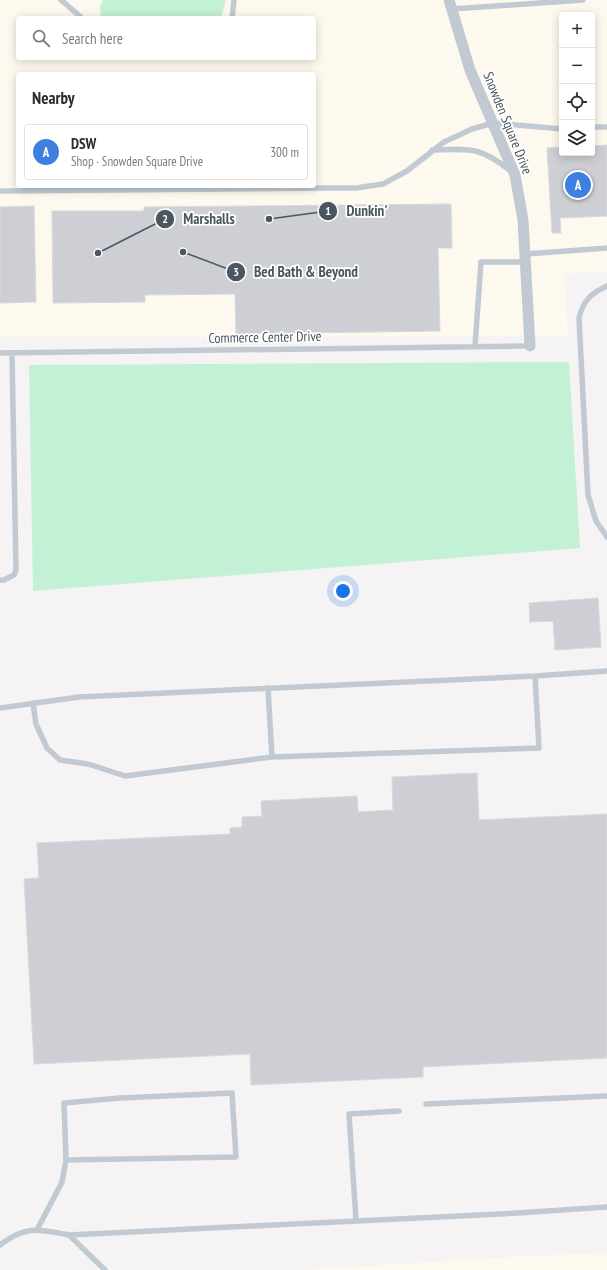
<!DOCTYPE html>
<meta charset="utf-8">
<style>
body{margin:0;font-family:"PT Sans Narrow",sans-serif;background:#f7f7f7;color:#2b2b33}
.controls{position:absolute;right:12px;top:12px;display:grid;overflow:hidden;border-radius:4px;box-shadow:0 2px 10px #0003}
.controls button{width:36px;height:36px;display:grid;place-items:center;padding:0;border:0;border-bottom:1px solid #e1e1e2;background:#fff;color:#2b2b33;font:20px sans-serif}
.you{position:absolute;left:343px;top:591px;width:14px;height:14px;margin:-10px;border:3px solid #fff;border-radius:50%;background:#1a73e8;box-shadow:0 0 0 6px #1a73e833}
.badge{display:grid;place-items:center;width:26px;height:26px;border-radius:50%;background:#7c3aed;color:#fff;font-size:13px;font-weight:700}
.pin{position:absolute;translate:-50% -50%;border:2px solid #fff;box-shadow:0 1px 4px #0006}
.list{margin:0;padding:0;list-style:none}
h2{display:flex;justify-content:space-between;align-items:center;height:52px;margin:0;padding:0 16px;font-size:17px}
h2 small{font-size:13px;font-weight:400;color:#7c7c81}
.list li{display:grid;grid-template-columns:26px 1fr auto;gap:12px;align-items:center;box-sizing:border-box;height:56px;margin:0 8px 8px;padding:0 8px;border:1px solid #e1e1e2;border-radius:4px}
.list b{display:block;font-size:15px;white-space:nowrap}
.list p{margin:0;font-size:13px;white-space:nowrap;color:#7c7c81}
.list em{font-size:13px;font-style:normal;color:#7c7c81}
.icon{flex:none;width:22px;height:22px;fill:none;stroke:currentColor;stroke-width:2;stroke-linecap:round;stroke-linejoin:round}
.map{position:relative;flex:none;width:607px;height:1270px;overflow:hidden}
.search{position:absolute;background:#fff;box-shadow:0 2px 10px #0003;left:16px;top:16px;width:300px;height:44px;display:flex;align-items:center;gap:10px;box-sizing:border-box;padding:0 14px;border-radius:4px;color:#7c7c81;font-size:15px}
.panel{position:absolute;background:#fff;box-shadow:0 2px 10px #0003;left:16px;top:72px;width:300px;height:116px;border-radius:4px}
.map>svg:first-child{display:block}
.commercial{fill:#fdf9ef;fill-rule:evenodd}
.green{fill:#c3f1d5}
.building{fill:#cdcfd5;stroke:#d7d9de}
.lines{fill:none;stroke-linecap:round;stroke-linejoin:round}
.lane{stroke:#c1cad2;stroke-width:5.5}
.street{stroke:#c1cad2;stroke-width:11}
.labels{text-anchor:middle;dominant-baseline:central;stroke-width:3.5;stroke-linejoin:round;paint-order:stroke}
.street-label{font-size:14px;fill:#4a5661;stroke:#fff}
.leader{fill:none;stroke:#4a5661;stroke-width:1.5}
.callout-dot{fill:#4a5661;stroke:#fff;stroke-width:1.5}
.mark-label{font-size:12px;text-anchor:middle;font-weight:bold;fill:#fff}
.callout-label{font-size:15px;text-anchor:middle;font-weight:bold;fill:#4a5661;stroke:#fff;stroke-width:3.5;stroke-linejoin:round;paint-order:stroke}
</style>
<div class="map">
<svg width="607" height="1270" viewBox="0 0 607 1270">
<rect width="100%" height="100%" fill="#f5f3f3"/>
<path class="commercial" d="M0,0h607v271l-43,3 4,62 -568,1zM562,15h30v138h-30zM18,18h296v40h-296zM18,74h296v112h-296z
M607,1253v17h-304l222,-14z"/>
<path class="green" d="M103,0h123l-5,18h-120l-1,-12z
M569,362l11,186 -547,43 -4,-226z"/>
<path class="building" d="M607,145v71l-47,2 1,15h-9l-5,-85 15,-1v6h30v-7z
M451,204l1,44h-14l2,83 -204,3 -1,-40 -90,1v7l-92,1 -1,-92h92v-4z
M34,206l2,96 -36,1v-96z
M598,598l3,49 -46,3 -2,-29 -23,1 -1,-19z
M477,773l2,47 128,-6v244l-184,9v10l-172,8 -1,-31 -216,10 -10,-185 15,-1 -2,-35 193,-9v-6l12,-1v-10l20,-1 -1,-15 96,-5 1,16 35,-2 -1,-33z"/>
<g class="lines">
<path class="lane" d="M61,0l21,18
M452,9l131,-9
M232,18l2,-18
M592,127h15
M432,150c39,-1 47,-4 79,21
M0,191l325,-3h31l27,-4 24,-13 37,-29 28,-13 21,-6 69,6
M526,254l81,-6
M607,286c-16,7 -24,15 -28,32l9,177 8,26 11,16
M475,346l6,-84h45
M0,353l530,-7
M0,580h4l10,-5 2,-5 -4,-217
M268,688l4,69
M33,703l3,21 11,24 13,12 28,4 37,12 147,-19 267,-9 -4,-72
M0,708l79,-11 456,-21 72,-5
M426,1104l181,-8
M356,1220l-7,-106 50,-3
M37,1230l25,-48 4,-22 -2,-57 56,-5 112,-5 4,64 -170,3
M69,1235l36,35
M0,1245c26,-20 38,-16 69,-10l449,-22 89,-6"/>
<path class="street" d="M449,0l21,70 45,105 8,45 7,126"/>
</g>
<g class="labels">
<g class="street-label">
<text transform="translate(508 123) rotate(68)">Snowden Square Drive</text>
<text transform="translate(265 337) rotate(-1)">Commerce Center Drive</text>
</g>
</g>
<path class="leader" d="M269 219L328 211M98 253L165 219M183 252L236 272"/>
<g class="callout-dot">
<circle cx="269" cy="219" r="4"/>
<circle cx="98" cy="253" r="4"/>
<circle cx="183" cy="252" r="4"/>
<circle cx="328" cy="211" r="10"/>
<circle cx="165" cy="219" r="10"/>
<circle cx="236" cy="272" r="10"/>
</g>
<g class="mark-label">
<text x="328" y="215">1</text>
<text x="165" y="223">2</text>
<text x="236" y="276">3</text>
</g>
<g class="callout-label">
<text x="367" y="216">Dunkin'</text>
<text x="209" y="224">Marshalls</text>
<text x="306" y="277">Bed Bath &amp; Beyond</text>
</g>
</svg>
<div class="controls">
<button>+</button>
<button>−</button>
<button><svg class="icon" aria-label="locate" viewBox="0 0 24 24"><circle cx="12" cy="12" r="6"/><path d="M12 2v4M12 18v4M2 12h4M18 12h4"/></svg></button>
<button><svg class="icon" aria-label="layers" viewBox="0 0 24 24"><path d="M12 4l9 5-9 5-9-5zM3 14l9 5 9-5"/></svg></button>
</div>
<div class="you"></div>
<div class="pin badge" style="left:578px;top:185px;background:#3f7fe0">A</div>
<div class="search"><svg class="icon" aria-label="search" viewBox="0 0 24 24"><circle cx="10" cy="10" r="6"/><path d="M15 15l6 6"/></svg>Search here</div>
<section class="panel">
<h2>Nearby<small></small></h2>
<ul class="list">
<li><span class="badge" style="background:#3f7fe0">A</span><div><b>DSW</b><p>Shop · Snowden Square Drive</p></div><em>300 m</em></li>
</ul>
</section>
</div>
